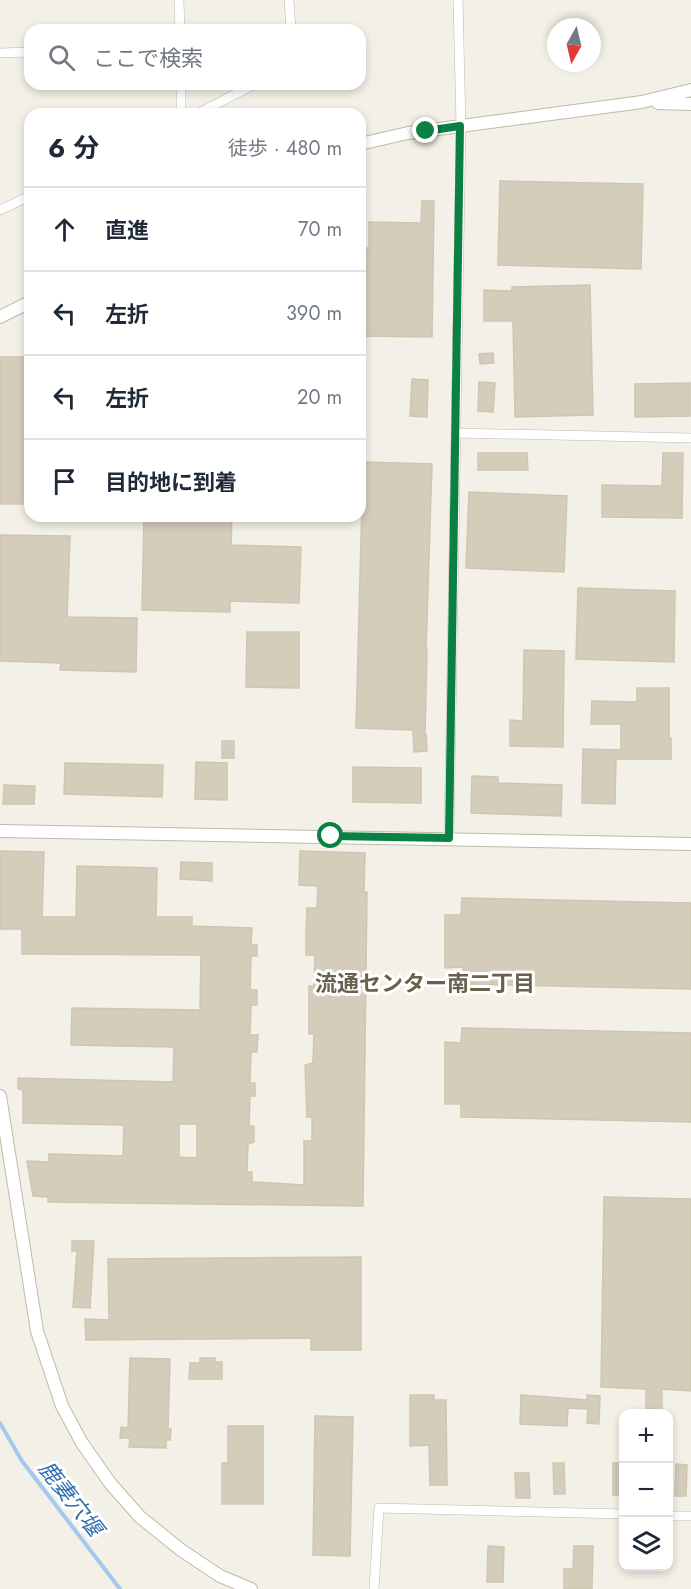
<!DOCTYPE html>
<html lang="ja">
<meta charset="utf-8">
<style>
body{margin:0;font-family:Jost,"Noto Sans JP",sans-serif;background:#f6f6f7;color:#1f2937}
.controls{position:absolute;right:18px;bottom:18px;display:grid;overflow:hidden;border-radius:12px;box-shadow:0 3px 9px #0003}
.controls button{width:54px;height:54px;display:grid;place-items:center;padding:0;border:0;border-bottom:2px solid #e0e1e3;background:#fff;color:#1f2937;font:30px sans-serif}
.compass{position:absolute;left:547px;top:18px;width:54px;height:54px;border-radius:50%;background:#fff;box-shadow:0 3px 9px #0003;rotate:188deg}
.stop{position:absolute;width:18px;height:18px;margin:-14px;border:4px solid #0b8043;border-radius:50%;background:#fff}
.stop.end{background:#0b8043;border-color:#fff;box-shadow:0 2px 6px #0008}
.list{margin:0;padding:0;list-style:none}
h2{display:flex;justify-content:space-between;align-items:center;height:78px;margin:0;padding:0 24px;font-size:26px}
h2 small{font-size:20px;font-weight:400;color:#747a83}
.list li{display:grid;grid-template-columns:39px 1fr auto;gap:18px;align-items:center;box-sizing:border-box;height:84px;padding:0 24px;border-top:2px solid #e0e1e3}
.list b{display:block;font-size:22px;white-space:nowrap}
.list em{font-size:20px;font-style:normal;color:#747a83}
.icon{flex:none;width:33px;height:33px;fill:none;stroke:currentColor;stroke-width:2;stroke-linecap:round;stroke-linejoin:round}
.map{position:relative;flex:none;width:691px;height:1589px;overflow:hidden}
.search{position:absolute;background:#fff;box-shadow:0 3px 9px #0003;left:24px;top:24px;width:342px;height:66px;display:flex;align-items:center;gap:15px;box-sizing:border-box;padding:0 21px;border-radius:18px;color:#747a83;font-size:22px}
.panel{position:absolute;background:#fff;box-shadow:0 3px 9px #0003;left:24px;top:108px;width:342px;height:414px;border-radius:18px}
.map>svg:first-child{display:block}
.lines{fill:none;stroke-linecap:round;stroke-linejoin:round}
.stream{stroke:#a4c9ef;stroke-width:4}
.building{fill:#d4cdbc;stroke:#cfc6b0;stroke-width:1.5;fill-rule:evenodd}
.minor-casing{stroke:#beb9a9;stroke-width:10}
.tertiary-casing{stroke:#beb9a9;stroke-width:14}
.minor{stroke:#fff;stroke-width:9}
.tertiary{stroke:#fff;stroke-width:12}
.route{stroke:#0b8043;stroke-width:8}
.labels{text-anchor:middle;dominant-baseline:central;stroke-width:6;stroke-linejoin:round;paint-order:stroke}
.neighbourhood-label{font-size:22px;font-weight:bold;fill:#69604d;stroke:#fff}
.water-label{font-size:22px;font-style:italic;fill:#316eb0;stroke:#fff}
</style>
<div class="map">
<svg width="691" height="1589" viewBox="0 0 691 1589">
<rect width="100%" height="100%" fill="#f3f0e7"/>
<g class="lines">
<path class="stream" d="M0,1423l22,38 98,128"/>
</g>
<path class="building" d="M500,181l143,3 -2,85 -143,-4z
M422,201h12l-2,136 -72,-1v-88h9v-26l52,1z
M590,285l3,130 -78,2 -2,-96h-29v-31l28,1v-4z
M493,353l1,10 -14,1 -1,-10z
M0,357h30v147h-30z
M412,379l16,1 -1,37 -17,-1z
M479,382l16,1 -2,29 -15,-1z
M690,383v33l-55,1v-33z
M478,453h49l1,17h-50z
M663,453h20l-1,65 -80,-1v-32l60,1z
M363,462l69,2 -6,186h1l-2,85h1l1,16 -13,1 -1,-22 -57,-2z
M469,492l98,4 -3,76 -98,-4z
M144,516h88l-1,29 70,2 -2,56 -69,-2v11l-88,-2z
M0,535l70,1 -3,81 70,1 -1,54 -76,-2 1,-7 -61,-2z
M578,588l97,3 -1,71 -98,-3z
M247,632h52v56l-53,-1z
M524,650l40,1 -1,96 -53,-1v-26l13,1z
M637,688h32v50h2v21h-55l-1,45 -33,-1 1,-54 38,1v-26h-30l1,-23 45,1z
M222,741h12v17h-12z
M196,762l31,1v37l-32,-1z
M65,763l98,2 -1,32 -98,-3z
M353,767l68,1v35l-68,-1z
M472,776l26,1v6l64,2 -1,31 -90,-3z
M4,785l31,1 -1,18h-31z
M0,851l44,1 -2,65h34l1,-51 80,2 -1,49h36v9l60,2 -1,17h6v11h-6l-1,34h7v15h-6l-1,30h8l-1,17h-6l-1,31h5v13h-5l-1,30h5v16l-6,2 -1,28h5v10l52,3v-44h8v-24h-5l-2,-52 8,-2 1,-29h-5v-48h5l1,-31h-9v-20l1,-27h10l1,-22 -19,-1 1,-34 65,2 -1,39h3l-4,314 -315,-4v-5l-15,-1 -6,-35 22,1v-8l74,2 1,-31 -101,-2v-33l-5,-1v-11l155,4 1,-35 -103,-2 1,-37 128,2 1,-55 -179,-1v-25h-22zM179,1124h18v34l-18,-1z
M181,862l31,1v18l-32,-2z
M462,898l229,5v86l-228,-5v-17l-18,1v-53h16z
M462,1028l229,5v89l-230,-5v-13h-16v-62l16,1z
M604,1197l87,2v192l-29,-2v24h-16v-24l-45,-2z
M72,1241h22l-4,67 -17,-1 4,-56h-5z
M361,1257v93h-50v-12l-225,2 -1,-21 24,1 -1,-61z
M130,1358l40,1 -2,70h3l-1,11h-4v8l-37,-1 1,-9h-10l1,-11 7,1z
M200,1358h15l-1,4h8v17h-33l1,-16h10z
M410,1395h24v5h12l1,85h-17l-1,-40 -19,1z
M521,1395l66,5v-5l13,1 -1,28 -12,-1 1,-14 -20,-1 -1,18 -47,-2z
M315,1416l38,1 -3,139 -37,-1z
M228,1426h35v78h-41v-41h6z
M553,1463h11l1,31h-11z
M613,1463h11v32h-11z
M676,1464l11,1 -1,31h-11z
M515,1473h14l1,25h-14z
M488,1546l16,1 -1,35h-16z
M574,1546h19l-1,43h-28v-20h9z"/>
<g class="lines">
<defs>
<path id="minor" d="M179,0l1,30
M289,0l2,30
M0,53l30,-1
M181,84v30
M197,114l58,-30
M0,210l30,-14
M457,433l234,5
M449,838l12,-712 -3,-126
M668,1516h23
M374,1589l5,-81 245,6"/>
<path id="tertiary" d="M658,103l33,1
M360,144l48,-11 234,-31 49,-12
M0,317l30,-15
M0,831l691,13
M0,1096l37,235 25,75 20,37 28,40 30,34 41,33 39,26 31,13"/>
</defs>
<use href="#minor" class="minor-casing"/>
<use href="#tertiary" class="tertiary-casing"/>
<use href="#minor" class="minor"/>
<use href="#tertiary" class="tertiary"/>
</g>
<g class="lines">
<path class="route" d="M331,836l118,2 11,-712 -34,5"/>
</g>
<g class="labels">
<g class="neighbourhood-label">
<text x="425" y="983">流通センター南二丁目</text>
</g>
<g class="water-label">
<text transform="translate(71 1498) rotate(52)">鹿妻穴堰</text>
</g>
</g>
</svg>
<div class="controls">
<button>+</button>
<button>−</button>
<button><svg class="icon" aria-label="layers" viewBox="0 0 24 24"><path d="M12 4l9 5-9 5-9-5zM3 14l9 5 9-5"/></svg></button>
</div>
<svg class="compass" viewBox="-18 -18 36 36"><path d="M0-13l5 13h-10z" fill="#e53935"/><path d="M0 13l5-13h-10z" fill="#747a83"/></svg>
<div class="stop" style="left:331px;top:836px"></div>
<div class="stop end" style="left:426px;top:131px"></div>
<div class="search"><svg class="icon" aria-label="search" viewBox="0 0 24 24"><circle cx="10" cy="10" r="6"/><path d="M15 15l6 6"/></svg>ここで検索</div>
<section class="panel">
<h2>6 分<small>徒歩 · 480 m</small></h2>
<ul class="list">
<li><svg class="icon" aria-label="ahead" viewBox="0 0 24 24"><path d="M12 20V5M6 11l6-6 6 6"/></svg><div><b>直進</b></div><em>70 m</em></li>
<li><svg class="icon" aria-label="left" viewBox="0 0 24 24"><path d="M17 20v-9H6M10 6l-5 5 5 5"/></svg><div><b>左折</b></div><em>390 m</em></li>
<li><svg class="icon" aria-label="left" viewBox="0 0 24 24"><path d="M17 20v-9H6M10 6l-5 5 5 5"/></svg><div><b>左折</b></div><em>20 m</em></li>
<li><svg class="icon" aria-label="arrive" viewBox="0 0 24 24"><path d="M6 21V4h12l-3 4 3 4H6"/></svg><div><b>目的地に到着</b></div></li>
</ul>
</section>
</div>
